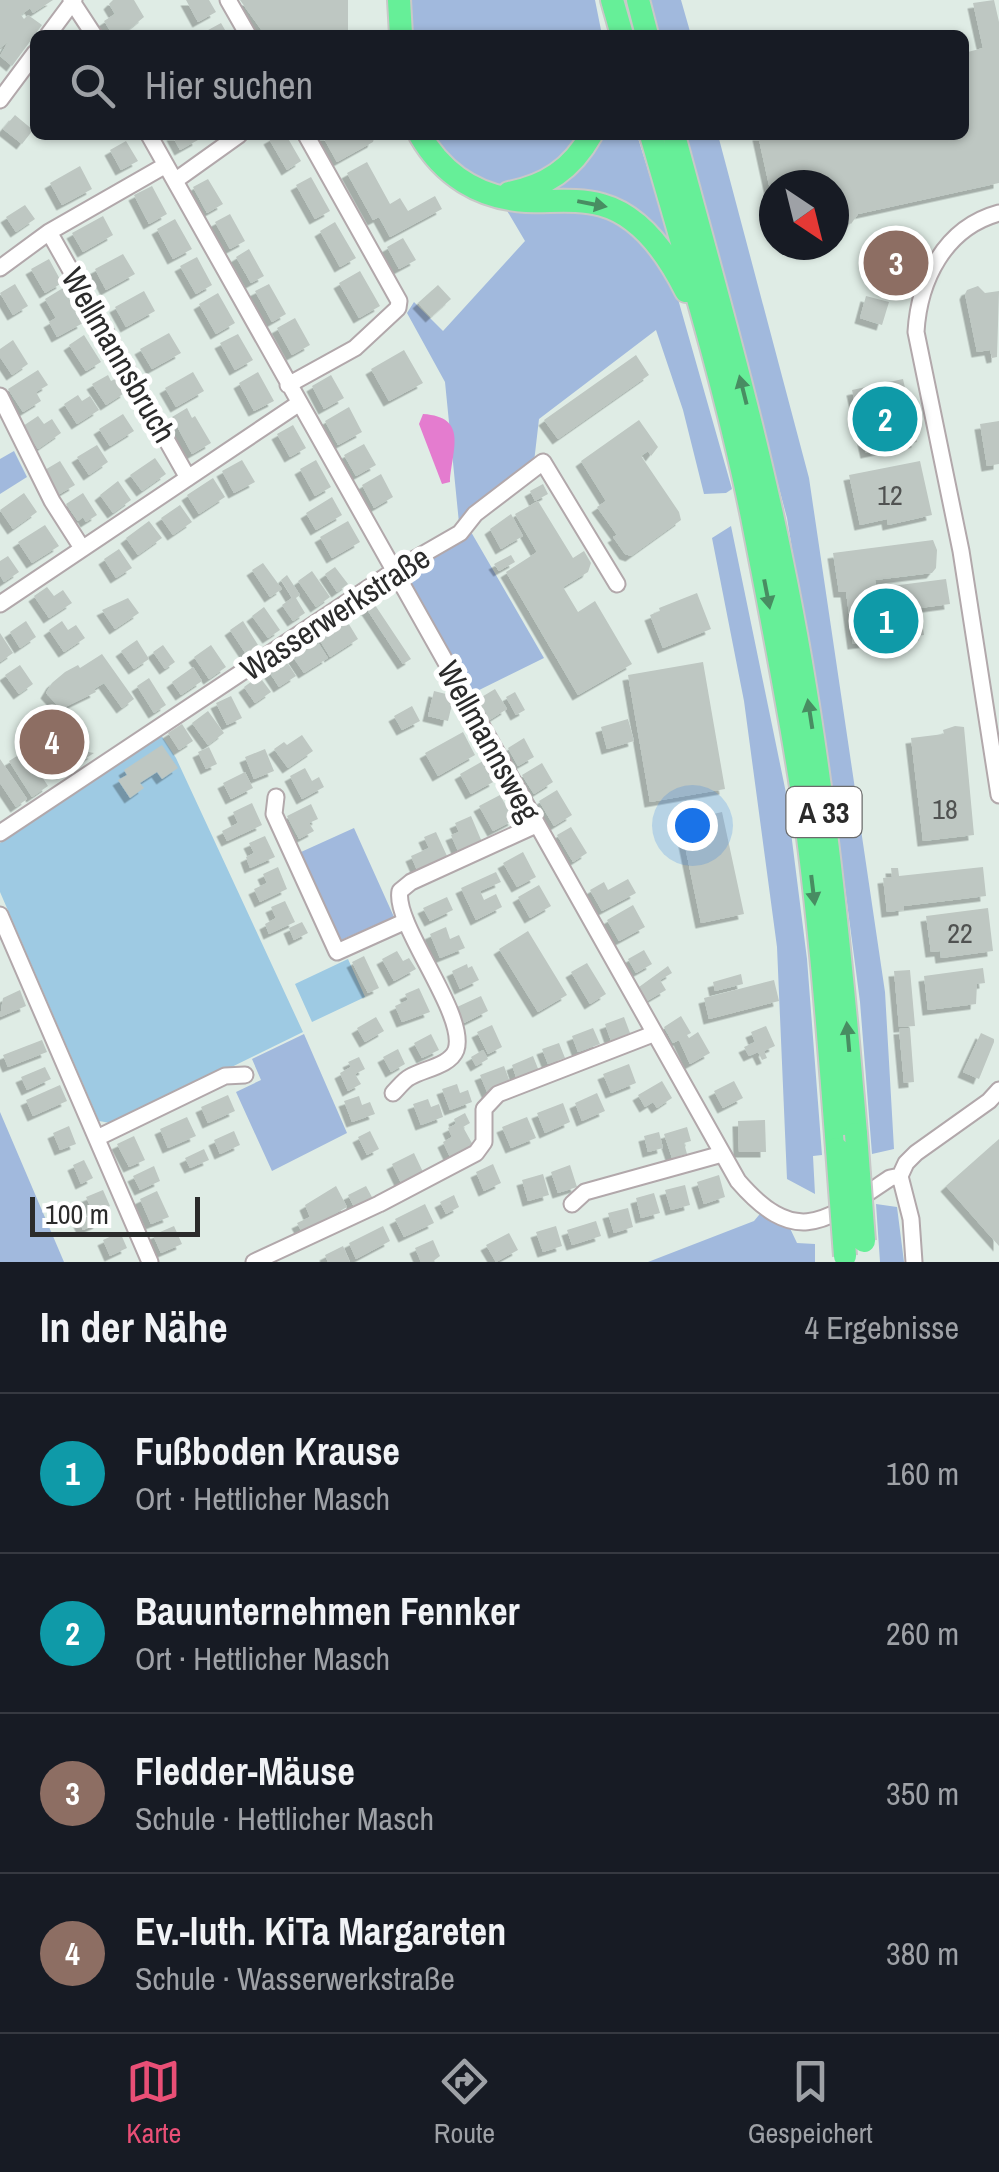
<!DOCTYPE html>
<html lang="de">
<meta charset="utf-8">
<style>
body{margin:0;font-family:"Archivo Narrow",sans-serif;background:#242831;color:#f1f3f6}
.compass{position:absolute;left:759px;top:170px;width:90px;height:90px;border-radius:50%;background:#171b24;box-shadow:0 2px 8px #0004;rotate:145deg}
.scale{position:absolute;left:30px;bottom:25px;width:170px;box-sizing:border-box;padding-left:10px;border:5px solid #2b2b2b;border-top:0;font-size:28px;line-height:35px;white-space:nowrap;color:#2b2b2b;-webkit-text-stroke:8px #fff;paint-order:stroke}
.you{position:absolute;left:692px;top:825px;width:35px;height:35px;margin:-25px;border:8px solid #fff;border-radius:50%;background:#1a73e8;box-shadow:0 0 0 15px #1a73e833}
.badge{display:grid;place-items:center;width:65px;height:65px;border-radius:50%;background:#e94f76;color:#fff;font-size:32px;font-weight:700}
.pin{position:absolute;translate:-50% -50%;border:5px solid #fff;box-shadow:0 2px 10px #0006}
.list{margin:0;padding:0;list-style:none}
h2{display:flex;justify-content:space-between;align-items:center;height:130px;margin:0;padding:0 40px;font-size:42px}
h2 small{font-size:32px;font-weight:400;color:#9ea1a6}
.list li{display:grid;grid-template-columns:65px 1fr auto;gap:30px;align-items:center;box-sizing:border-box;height:160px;padding:0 40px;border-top:2px solid #363941}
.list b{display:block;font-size:38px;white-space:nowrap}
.list p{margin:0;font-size:32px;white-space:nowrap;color:#9ea1a6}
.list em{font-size:32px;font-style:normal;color:#9ea1a6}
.icon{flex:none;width:55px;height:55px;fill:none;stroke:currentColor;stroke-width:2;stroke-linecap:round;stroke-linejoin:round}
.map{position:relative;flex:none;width:999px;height:1262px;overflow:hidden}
.search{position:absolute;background:#171b24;box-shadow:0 2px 8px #0004;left:30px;right:30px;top:30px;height:110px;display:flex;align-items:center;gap:25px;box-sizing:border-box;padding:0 35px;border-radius:15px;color:#9ea1a6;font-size:38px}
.sheet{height:770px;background:#171b24}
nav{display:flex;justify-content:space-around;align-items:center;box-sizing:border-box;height:140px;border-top:2px solid #363941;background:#171b24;font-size:28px;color:#9ea1a6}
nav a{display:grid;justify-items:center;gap:5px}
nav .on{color:#e94f76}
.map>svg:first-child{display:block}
.green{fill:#a1b9dd}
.pitch{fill:#9ecae3}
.water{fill:#e47ccf}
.building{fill:#bec7c2;filter:url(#shadow)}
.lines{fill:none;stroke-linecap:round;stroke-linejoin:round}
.minor-casing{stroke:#b2a8ab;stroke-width:19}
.highway-casing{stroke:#c8c8c8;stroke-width:26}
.minor{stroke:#fff;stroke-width:15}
.highway{stroke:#66ef98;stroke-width:22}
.highway-bridge-casing{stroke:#c8c8c8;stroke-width:26;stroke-linecap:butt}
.highway-bridge{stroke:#66ef98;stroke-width:22}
.oneway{fill:#488d62}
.labels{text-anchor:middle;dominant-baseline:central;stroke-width:10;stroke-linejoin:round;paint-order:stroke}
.number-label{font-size:28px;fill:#505251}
.shield{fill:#fff;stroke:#6b6b6b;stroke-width:2.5}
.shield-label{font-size:30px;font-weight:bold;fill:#2b2b2b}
.street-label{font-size:32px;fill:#2b2b2b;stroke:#fff}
</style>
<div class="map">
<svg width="999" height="1262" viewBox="0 0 999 1262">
<defs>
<filter id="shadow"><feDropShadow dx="-5.5" dy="5.5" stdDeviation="0" flood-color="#0004"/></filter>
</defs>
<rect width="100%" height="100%" fill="#dfece5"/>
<path class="green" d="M408,0h187l7,35h-193z
M650,0h31l10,35h-33z
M429,135h158c-30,42 -80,68 -129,38 -12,-7 -21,-27 -29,-38z
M591,135h46l34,108v20l-46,-47 -102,-26z
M685,135h33l91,343 76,514 9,157 -22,5 -12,-152 -24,-183 -49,-301z
M575,206l44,13 24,22 31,44 58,204 -6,4 -22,1 -21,-84 -27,-80 -117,89 -5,43 -67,63 77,133 -79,39 -71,-126 66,-38 -15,-151 -38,-69 7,-11 29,29 82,-90 -19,-32z
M14,451l13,26 -27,17v-35z
M731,526l55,267 21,166 15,196 -9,1 2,38 -28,-15 -10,-232 -33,-246 -32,-163z
M354,828l40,89 -53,23 -40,-88z
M304,1034l43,99 -75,38 -36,-79 25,-12 -9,-21z
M0,1112l64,150h-64z
M876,1204l21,3 7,55h-24z
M764,1209l23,13 10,21 18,1v18h-167l106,-41z"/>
<path class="pitch" d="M161,735l15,23 127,274 -187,92 -17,-3 -99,-229v-49z
M348,959l17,38 -53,25 -17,-38z"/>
<path class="water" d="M423,414c46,3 29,35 27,68l-8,2 -23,-60z"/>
<path class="building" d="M0,0h53l-20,13 -3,-5 -9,7 3,4 4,-4 14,10 -30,41 -12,-10 8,-14 -8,6z
M113,0h21l10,17 -22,18h-9l-9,-14 11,-7 -6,-10z
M186,0h23l7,12 -18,10z
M240,0h108v35h-83z
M994,0l5,22v161l-141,31 -7,10 -6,-5 -5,6 -6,-5v-35h-60l-2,14 -14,-64h206v-82l19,-5 -10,-45z
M221,23l7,12h-29z
M15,115l18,15 -11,14 -19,-15z
M172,135h24l2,5 -18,10z
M276,135h10l15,26 -14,9 -18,-31z
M322,135h53l-2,7 -36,20z
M126,141l12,20 -17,9 -11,-20z
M367,162l23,42 10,-6 8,13 27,-15 7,13 -52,28 -11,-20 -6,3 -26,-47z
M80,166l12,23 -30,16 -12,-22z
M311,177l19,34 -15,8 -19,-34z
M208,179l15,25 -16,9 -14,-26z
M152,186l15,28 -18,10 -15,-29z
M25,205l10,14 -19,13 -10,-15z
M230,214l15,27 -15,8 -15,-27z
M103,216l10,19 -30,17 -11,-19z
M175,219l17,30 -19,10 -16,-30z
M335,222l21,36 -16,9 -20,-36z
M902,235l17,4 -2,5 -5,-1 -16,46 -4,3 -9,-2 13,-52 5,1z
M403,238l13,22 -17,9 -12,-22z
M249,249l15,27 -13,7 -15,-26z
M123,254l12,20 -29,16 -11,-21z
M197,257l15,28 -16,9 -16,-28z
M49,259l13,24 -17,10 -14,-24z
M360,271l20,35 -21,12 -20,-35z
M15,284l13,22 -15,9 -13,-22z
M269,284l17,30 -14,8 -17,-31z
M438,285l13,14 -20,18 -13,-14z
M978,286l7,7 14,-2 -2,66 -5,1 -2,-8 -13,2 -12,-58 2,-4z
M63,288l20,35 -26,14 -8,-15 7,-4 -11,-19z
M144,291l11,20 -29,16 -11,-20z
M218,293l17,30 -19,11 -17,-30z
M866,296l23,6 -7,23 -22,-7z
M295,318l15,27 -18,10 -15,-27z
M169,333l12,20 -29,16 -12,-20z
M238,334l15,26 -18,10 -15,-27z
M84,335l17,27 -15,9 -17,-26z
M13,340l15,24 -16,11 -12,-18v-8z
M404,350l19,33 -34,18 -18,-32z
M636,355l13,20 -91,64 -14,-19z
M38,370l10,15 -12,7 5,9 -18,11 -15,-23z
M193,372l11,19 -28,16 -11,-19z
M258,372l16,29 -20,10 -15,-28z
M108,375l3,6 6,-3 9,14 -20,13 -14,-21z
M331,375l13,23 -20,11 -12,-23z
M903,379l14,63 -51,11 -14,-63z
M78,395l4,6 8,-5 9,14 -22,14 -13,-20z
M349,407l13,25 -24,13 -13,-24z
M187,408l5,10 3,-2 16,27 -19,11 -20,-37z
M123,414l11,17 -24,15 -11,-17z
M38,416l6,8 8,-5 9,14 -23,16 -15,-23z
M639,420l19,27 -7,9 -3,-5 -7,5 38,56 2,8 -50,36 -6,-2 -12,-17 4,-2 -20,-28 9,-6 -25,-40z
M999,421v43l-12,2 -7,-42z
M293,425l13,23 -16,9 -13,-23z
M364,444l12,21 -20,11 -12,-21z
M97,445l11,17 -19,13 -12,-18z
M155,458l11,16 -24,17 -12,-16z
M242,460l13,22 -21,11 -12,-22z
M316,460l15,27 -16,9 -15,-27z
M60,461l15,24 -17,10 -15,-24z
M920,461l12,54 -44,10 -1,-6 -27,6 -11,-50z
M381,474l12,23 -19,11 -12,-23z
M213,478l12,19 -26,17 -12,-19z
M118,481l13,19 -18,13 -13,-18z
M543,484l5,10 -13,7 -5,-10z
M24,493l13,19 -24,17 -13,-19z
M83,493l14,22 -11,7 -3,-5 -5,4 -12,-17z
M332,497l10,18 -26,15 -10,-17z
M538,501l35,57 11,-7 7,12 -3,9 -25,15 15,25 17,-11 37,63 -54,31 -72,-123 31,-20 -22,-38z
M180,505l12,17 -19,13 -12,-17z
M511,514l12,22 -22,13 -11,-20z
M149,521l13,17 -24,17 -12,-17z
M348,521l12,21 -28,16 -12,-21z
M45,525l14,21 -27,17 -14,-21z
M933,540l4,10 -1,18 -4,5 -57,7 1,8 70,-9 4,25 -30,4 4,27 -71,9 -7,-52h-7l-6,-39z
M119,549l13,19 -16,10 -12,-19z
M511,555l4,7 -16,9 -5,-7z
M8,556l11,16 -15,10 -4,-7v-14z
M263,563l19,26 -12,8 -18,-27z
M335,567l13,17 -11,8 -12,-18z
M312,571l18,26 -14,10 -18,-26z
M287,575l13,20 -4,3 9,15 -12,8 -11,-16 10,-7 -11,-18z
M47,587l7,9 9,-6 9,13 -23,15 -15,-22z
M697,593l14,36 -48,19 -13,-33 10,-4 -1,-3z
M128,598l11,15 -24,16 -13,-19z
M371,599l40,60 -8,5 -39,-59z
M264,607l16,23 -12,8 -16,-22z
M26,621l10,16 -16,11 -10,-16z
M62,621l6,9 8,-5 9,13 -21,14 -15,-22z
M243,621l15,24 -12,9 -16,-24z
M347,621l11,18 -28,18 -11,-18z
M0,633l13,20 -13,9z
M315,638l13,20 -24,15 -13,-19z
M137,640l12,19 -15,10 -13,-18z
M163,645l12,17 -10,7 -12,-17z
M211,645l15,22 -17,12 -15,-22z
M102,654l32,45 -12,9 -18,-25 -10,6 2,3 -35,17 -15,-16 6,-10 13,-11 13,-7 2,3z
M283,656l13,20 -17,11 -13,-20z
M703,662l22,127 -75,13 -22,-127z
M20,665l13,19 -14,10 -14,-19z
M193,667l9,14 -21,14 -9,-13z
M259,676l12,16 -16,11 -11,-16z
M149,678l17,27 -12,8 -17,-27z
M495,689l12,20 -19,12 -13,-20z
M434,691l20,5 -6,25 -20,-5z
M515,692l10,18 -9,5 -10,-18z
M231,696l11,22 -15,7 -11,-22z
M412,706l8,15 -18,9 -8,-14z
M208,711l16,22 -16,12 -16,-22z
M65,714l10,15 -12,7 8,13 23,4 -32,21 -28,-39z
M628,719l6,22 -27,8 -6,-22z
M182,724l11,17 -14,9 -11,-17z
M955,726l9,1 10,108 -51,6 -12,-103 33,-4 -1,-4z
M463,732l12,23 -37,21 -13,-23z
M302,735l11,16 -25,17 -14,-19 10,-7 3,3z
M524,738l10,19 -16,9 -10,-18z
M162,745l16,23 -16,11 -5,-7 -17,11 4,5 -14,10 -12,-18 9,-5 -3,-5z
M209,747l8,17 -11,5 -8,-17z
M265,749l9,22 -20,8 -9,-22z
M25,751l23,35 -16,11 -23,-36z
M0,759l27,40 -11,8 -16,-24z
M483,761l12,20 -24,13 -11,-20z
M542,763l11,19 -19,12 -12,-19z
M305,768l7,13 7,-4 5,10 -22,12 -12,-23z
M245,772l8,16 -22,11 -8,-16z
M557,790l15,25 -18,11 -15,-25z
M500,795l14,25 -21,11 -14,-25z
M252,803l10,22 -35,16 -5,-10 16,-8 -5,-11z
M311,804l7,15 -9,4 5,8 -15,8 -12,-23z
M722,812l22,102 -43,9 -21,-101z
M471,816l11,26 -24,9 -7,-16 8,-3 -4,-9z
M571,827l16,26 -14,9 -16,-27z
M436,832l11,24 -30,14 -6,-14 18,-8 -5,-11z
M265,836l10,21 -25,11 -4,-11 8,-4 -5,-10z
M523,852l13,25 -19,10 -14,-24z
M278,867l9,22 -27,13 -6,-13 13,-6 -4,-9z
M983,867l3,29 -82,10v4l-17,2 -4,-34 9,-1 -1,-9h7l1,8z
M496,872l5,10 -21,9 4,9 12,-6 6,13 -26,13 -15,-32z
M628,879l8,14 -34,18 -12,-21 14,-8 4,8z
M539,885l12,21 -21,12 -12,-21z
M447,897l6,13 -23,11 -7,-13z
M285,901l10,21 -26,12 -4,-10 11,-6 -5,-11z
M633,905l12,22 -26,14 -12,-21z
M988,908l5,43 -52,7 -1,-7 -9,1 -5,-36z
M302,922l6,11 -14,7 -5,-12z
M446,927l4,12 9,-4 6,13 -25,10 -10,-24z
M528,931l39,64 -29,17 -39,-63z
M644,950l8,14 -16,9 -8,-14z
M397,951l6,10 6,-3 7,11 -22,12 -12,-22z
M364,956l15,32 -11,5 -16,-31z
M587,963l19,31 -16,10 -19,-32z
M467,964l1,4 4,-2 7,14 -19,9 -8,-18z
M668,966l4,7 -12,7 6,10 -19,11 -8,-14z
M983,968l2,15 -8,1 -1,20 -48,6 -4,-34z
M910,970l5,56 -16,1 -5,-56z
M741,974l2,10 -28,7 -2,-9z
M774,980l5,21 -70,18 -5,-21z
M419,988l11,24 -28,10 -7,-16 13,-6 -3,-6z
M20,990l6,16 -26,11 3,-19z
M481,996l7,15 -24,12 -7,-16z
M681,1016l10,17 -4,2 2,3 9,-6 12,21 -20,11 -11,-24 -6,3 -9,-16z
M376,1017l8,14 -19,11 -8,-14z
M624,1017l6,16 -19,8 -6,-17z
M492,1025l10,22 -14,7 -11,-22z
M766,1026l9,20 -11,5 3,7 -5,2 -4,-8 -9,4 -5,-9 11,-5 -4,-10z
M593,1028l7,16 -22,8 -6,-16z
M910,1028l4,54 -10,1 -5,-54z
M981,1033l13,6v3l-15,37 -16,-7z
M431,1034l8,16 -17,8 -8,-15z
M42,1040l5,12 -39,15 -5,-12z
M559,1043l6,15 -17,6 -6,-15z
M398,1049l7,15 -14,8 -8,-15z
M483,1050l5,9 -12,7 -5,-9z
M533,1056l6,15 -22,9 -5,-15z
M359,1057l6,12 -10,5 6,10 -13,7 -8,-18 11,-6 -3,-5z
M629,1064l7,19 -25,10 -8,-19z
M504,1066l7,19 -23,9 -8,-19z
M45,1067l6,12 -24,11 -6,-13z
M662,1081l10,17 -15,10 -4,-6 -8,5 -7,-12z
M734,1081l9,17 -20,10 -9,-17z
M457,1084l3,9 8,-3 4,12 -22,8 -8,-21z
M60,1085l7,16 -34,15 -7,-16z
M597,1093l8,18 -23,10 -7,-18z
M228,1095l7,16 -27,12 -7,-16z
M359,1096l3,9 8,-3 5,12 -23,8 -8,-21z
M428,1099l3,8 8,-3 4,13 -22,8 -8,-21z
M563,1103l7,19 -25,11 -8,-20z
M465,1113l5,10 -7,4 10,18 -23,12 -7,-15 9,-5 -4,-9 8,-4 -2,-5z
M187,1117l9,19 -28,12 -8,-19z
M527,1117l9,21 -25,10 -9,-21z
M765,1120l1,32h-27l-1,-31z
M69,1126l7,18 -16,6 -7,-17z
M687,1127l4,14 -7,2 3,11 -15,4 -8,-24z
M234,1131l6,14 -20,9 -6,-14z
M370,1131l9,18 -12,6 -9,-18z
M659,1132l4,16 -15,4 -4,-16z
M134,1136l11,24 -16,7 -12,-23z
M999,1139v107l-53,-60z
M204,1149l5,11 -19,8 -5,-10z
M414,1153l9,19 -22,11 -9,-19z
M84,1160l9,18 -12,6 -8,-19z
M493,1164l8,19 -17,8 -8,-19z
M570,1165l7,22 -19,6 -7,-21z
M154,1166l6,15 -20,9 -7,-14z
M543,1174l6,21 -21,6 -6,-21z
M719,1175l6,22 -21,7 -7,-22z
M685,1185l5,20 -19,5 -6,-20z
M336,1186l11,21 -16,9 1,3 -29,15 -6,-11 13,-6 -5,-12z
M366,1186l7,13 -18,10 -7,-14z
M103,1190l7,16 -15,7 4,10 -16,7 -5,-10 16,-6 -8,-17z
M157,1191l12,26 -18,7 -11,-25z
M654,1193l6,20 -19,5 -5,-20z
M454,1195l5,12 -13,7 -6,-12z
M425,1204l9,19 -30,14 -9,-18z
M628,1208l5,19 -19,6 -6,-20z
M596,1221l5,15 -29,9 -5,-15z
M174,1226l8,18 -21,9 -8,-18z
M383,1226l7,15 -34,18 -7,-16z
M556,1226l6,20 -19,6 -7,-20z
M120,1232l7,16 -17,8 -7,-16z
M509,1233l9,17 -22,12 -10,-17z
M433,1240l7,16 -8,6h-11l-6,-14z
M343,1246l7,16h-22l-3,-7z"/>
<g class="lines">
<defs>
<path id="minor" d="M71,0l23,35
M228,0l20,35
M48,35l26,-35
M0,100l35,-47
M149,135l589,1046c59,68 88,40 152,-3l10,-2
M176,180l63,-45
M999,213c-55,15 -80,68 -83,119l45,219 38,244
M49,232l139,246
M0,268l49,-36 117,-67
M288,385l67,-37 43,-40 1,-7 -93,-166
M0,396l52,105 30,47
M0,604l298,-200
M276,797l-2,17 63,138 69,-31
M0,833l394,-262 66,-38 15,-19 68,-52 74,122
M0,915l150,347
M393,1093c6,-6 11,-13 17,-16 13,-8 40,-11 46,-27 12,-35 -63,-126 -56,-159l11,-9 125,-57
M99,1137l126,-61 20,-1
M900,1176l6,-13 10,-10 73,-52 10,-11
M900,1176l11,43 3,43
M572,1204l13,-12 137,-38
M254,1262l125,-58 97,-51 8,-11v-33l14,-15 155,-60"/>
<path id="highway" d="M399,0l2,35
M612,0l10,35
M638,0l9,35
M420,135c23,40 59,63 106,66 25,1 51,-3 76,4 40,11 67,52 84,86
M651,135c36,126 75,253 101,382 18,92 36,184 50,276 17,118 26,237 35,356
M674,135c38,142 79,283 108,427 39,188 58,380 74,572
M509,193c37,-7 63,-24 82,-58"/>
</defs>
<use href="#minor" class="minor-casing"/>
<use href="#highway" class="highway-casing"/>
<use href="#minor" class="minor"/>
<use href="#highway" class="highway"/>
<defs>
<path id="highway-bridge" d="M856,1134l8,107
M837,1149l8,107"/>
</defs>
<use href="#highway-bridge" class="highway-bridge-casing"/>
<use href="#highway-bridge" class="highway-bridge"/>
</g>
<defs><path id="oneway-solid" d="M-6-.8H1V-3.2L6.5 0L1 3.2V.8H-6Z" transform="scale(2.5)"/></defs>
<g class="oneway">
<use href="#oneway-solid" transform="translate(592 204) rotate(11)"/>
<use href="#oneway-solid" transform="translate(743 390) rotate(-104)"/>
<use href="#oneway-solid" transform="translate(767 594) rotate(79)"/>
<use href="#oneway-solid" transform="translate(810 714) rotate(-99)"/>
<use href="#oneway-solid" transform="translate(813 890) rotate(83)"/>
<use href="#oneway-solid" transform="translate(848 1037) rotate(-95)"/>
</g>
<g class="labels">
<g class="number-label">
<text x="890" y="495">12</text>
<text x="945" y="809">18</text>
<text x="960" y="933">22</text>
</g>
<rect class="shield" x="786.5" y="787" width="75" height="50" rx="8"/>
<g class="shield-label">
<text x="824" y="812">A 33</text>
</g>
<g class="street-label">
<text transform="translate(119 355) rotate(60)">Wellmannsbruch</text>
<text transform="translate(335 613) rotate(-33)">Wasserwerkstraße</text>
<text transform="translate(489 741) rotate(61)">Wellmannsweg</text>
</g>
</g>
</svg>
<svg class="compass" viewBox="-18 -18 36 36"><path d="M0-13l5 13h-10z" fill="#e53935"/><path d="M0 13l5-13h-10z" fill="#9ea1a6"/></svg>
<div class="scale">100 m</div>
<div class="you"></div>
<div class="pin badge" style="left:886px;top:621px;background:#0f9aa8">1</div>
<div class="pin badge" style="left:885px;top:419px;background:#0f9aa8">2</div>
<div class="pin badge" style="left:896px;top:263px;background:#8d6e63">3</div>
<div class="pin badge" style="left:52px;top:742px;background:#8d6e63">4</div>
<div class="search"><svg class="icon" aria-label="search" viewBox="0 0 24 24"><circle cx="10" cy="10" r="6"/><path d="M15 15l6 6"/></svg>Hier suchen</div>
</div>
<section class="sheet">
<h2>In der Nähe<small>4 Ergebnisse</small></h2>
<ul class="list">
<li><span class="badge" style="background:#0f9aa8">1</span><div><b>Fußboden Krause</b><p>Ort · Hettlicher Masch</p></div><em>160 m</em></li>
<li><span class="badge" style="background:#0f9aa8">2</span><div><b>Bauunternehmen Fennker</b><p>Ort · Hettlicher Masch</p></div><em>260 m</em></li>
<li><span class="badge" style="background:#8d6e63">3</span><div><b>Fledder-Mäuse</b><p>Schule · Hettlicher Masch</p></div><em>350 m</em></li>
<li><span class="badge" style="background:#8d6e63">4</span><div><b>Ev.-luth. KiTa Margareten</b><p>Schule · Wasserwerkstraße</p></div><em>380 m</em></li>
</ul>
</section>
<nav>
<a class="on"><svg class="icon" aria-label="map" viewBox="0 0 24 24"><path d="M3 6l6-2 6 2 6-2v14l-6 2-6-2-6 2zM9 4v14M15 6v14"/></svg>Karte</a>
<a><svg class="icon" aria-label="directions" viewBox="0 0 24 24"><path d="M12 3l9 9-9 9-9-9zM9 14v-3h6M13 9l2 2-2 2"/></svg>Route</a>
<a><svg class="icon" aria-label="saved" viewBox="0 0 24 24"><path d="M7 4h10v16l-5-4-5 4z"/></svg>Gespeichert</a>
</nav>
